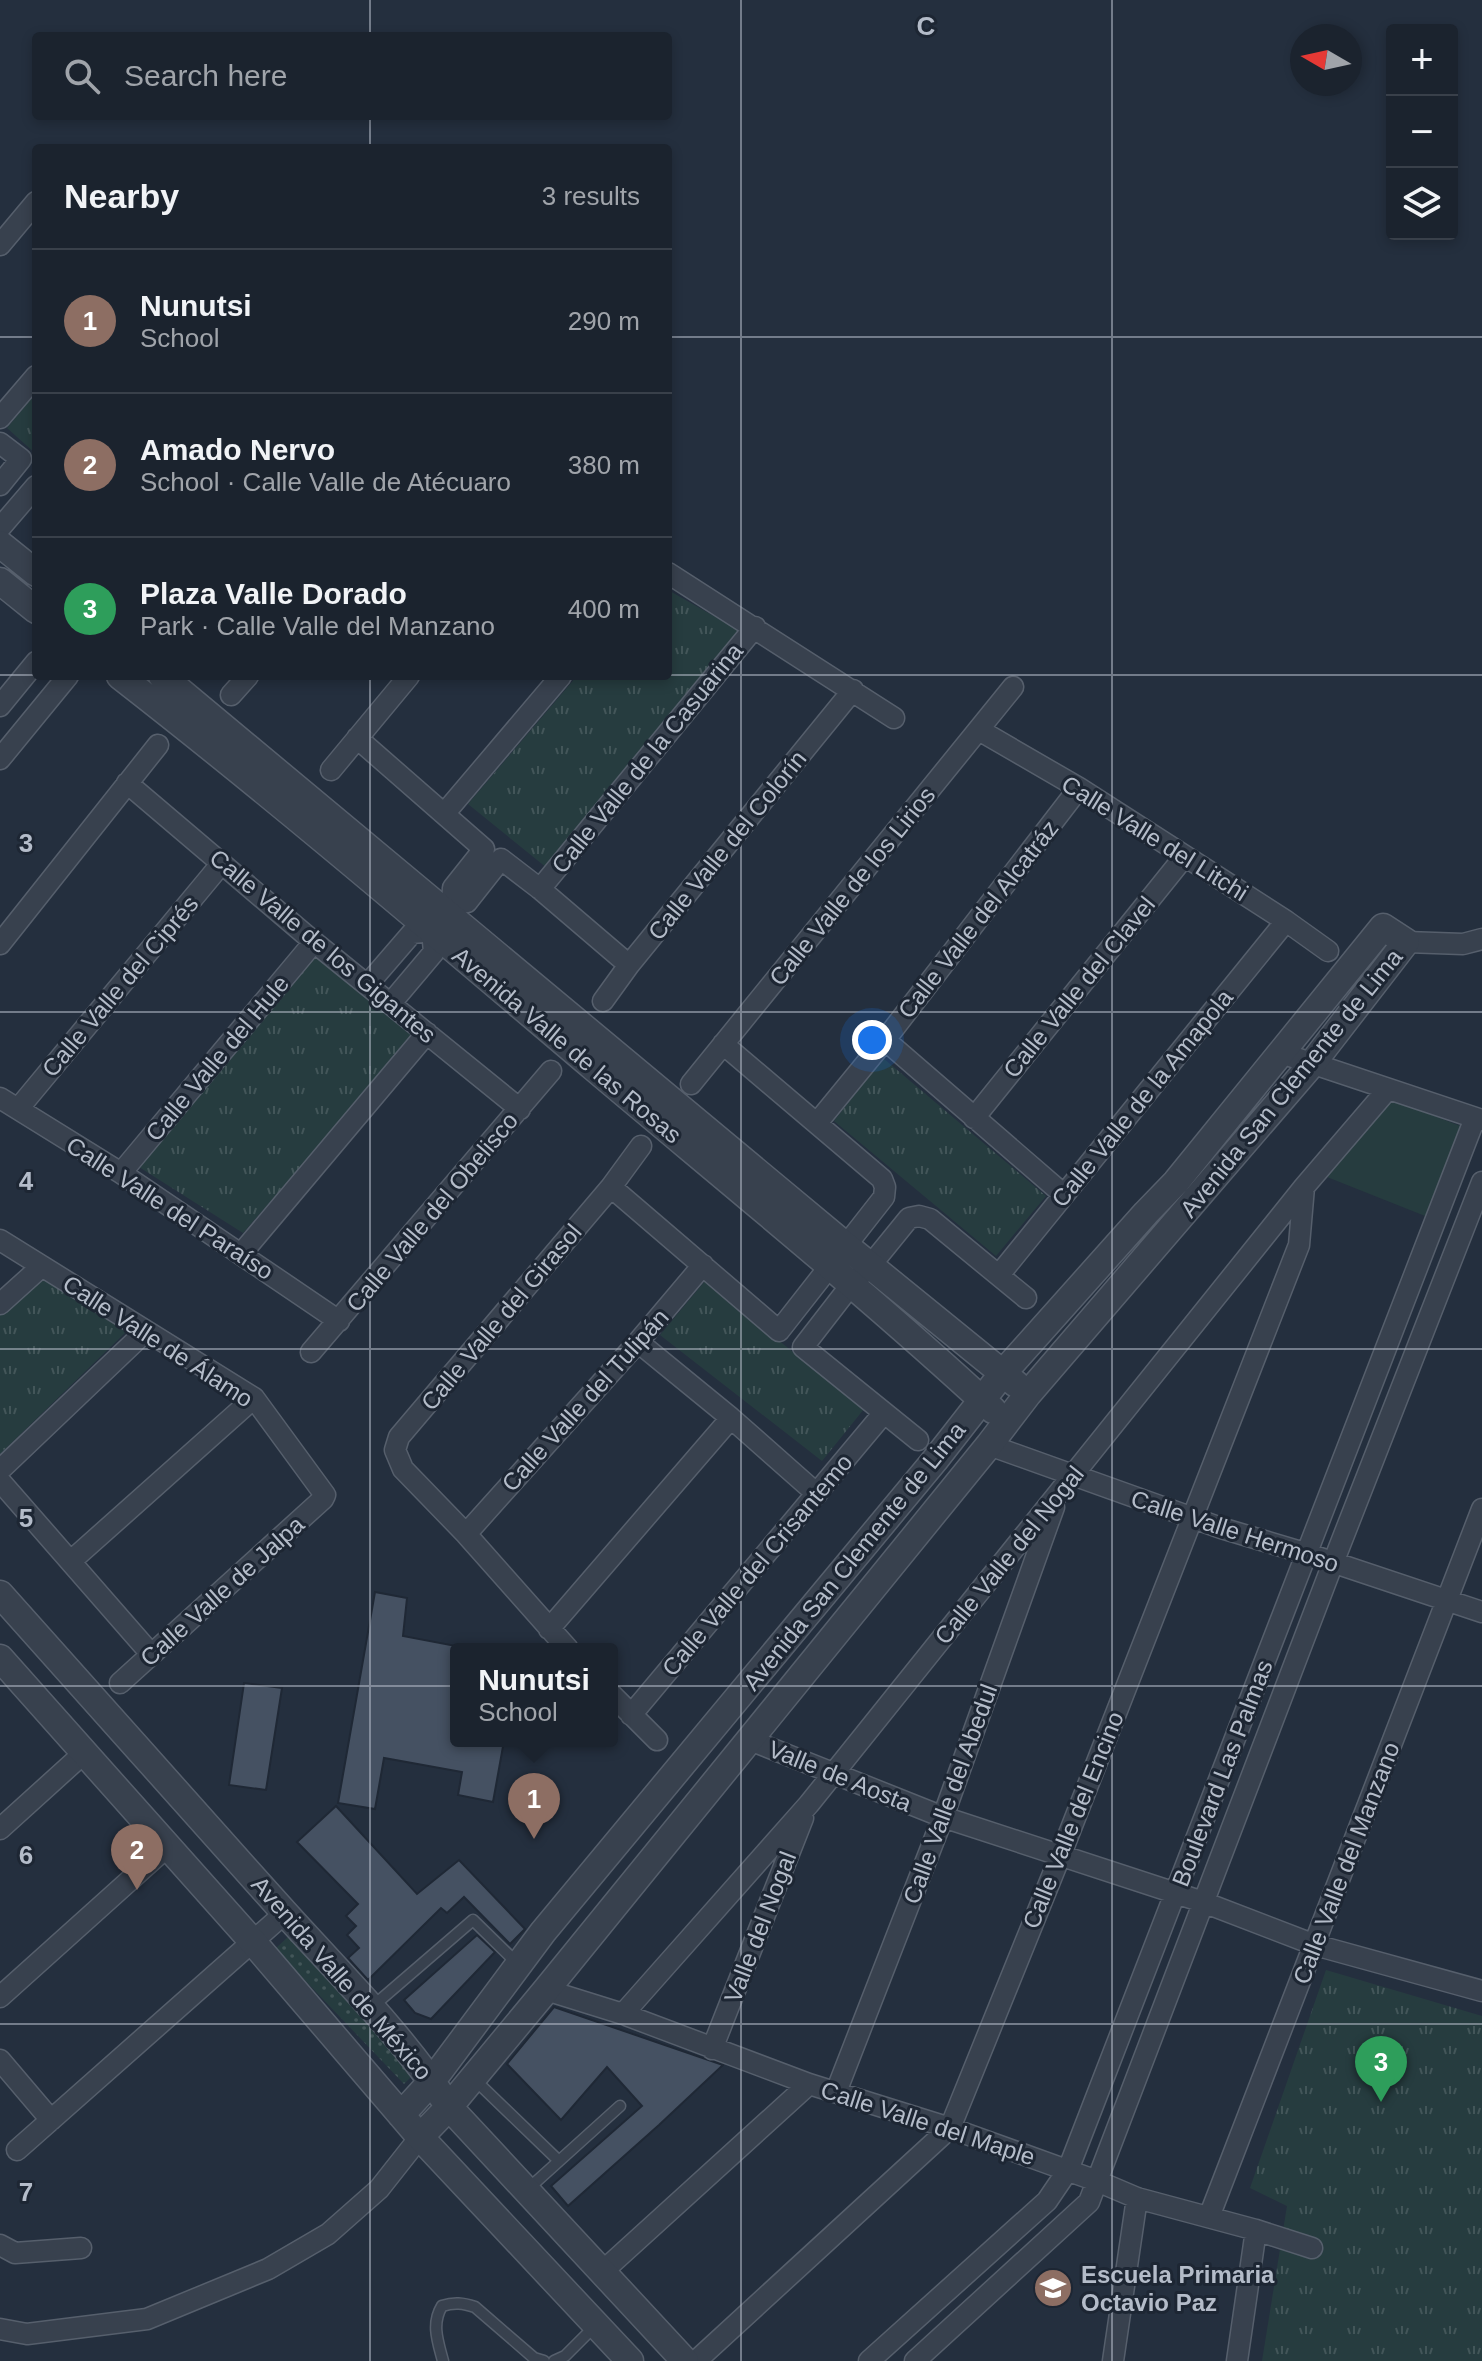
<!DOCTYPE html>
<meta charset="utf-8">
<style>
body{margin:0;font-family:Arial,sans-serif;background:#282f3a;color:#f1f3f6}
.controls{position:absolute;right:24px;top:24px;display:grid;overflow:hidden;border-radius:8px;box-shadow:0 4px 12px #0003}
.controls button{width:72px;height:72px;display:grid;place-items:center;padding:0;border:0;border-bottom:2px solid #39404a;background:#1b232e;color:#f1f3f6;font:40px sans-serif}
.compass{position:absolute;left:1290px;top:24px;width:72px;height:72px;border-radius:50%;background:#1b232e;box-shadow:0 4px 12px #0003;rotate:279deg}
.you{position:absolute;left:872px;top:1040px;width:28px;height:28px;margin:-20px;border:6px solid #fff;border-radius:50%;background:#1a73e8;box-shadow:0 0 0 12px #1a73e833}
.badge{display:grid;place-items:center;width:52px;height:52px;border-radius:50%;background:#1a73e8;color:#fff;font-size:26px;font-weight:700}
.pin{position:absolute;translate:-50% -66px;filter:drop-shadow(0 2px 4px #0008)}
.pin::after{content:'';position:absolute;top:42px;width:28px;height:24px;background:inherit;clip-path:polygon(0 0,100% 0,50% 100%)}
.popup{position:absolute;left:450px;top:1643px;width:168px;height:104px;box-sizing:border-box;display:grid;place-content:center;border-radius:8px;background:#1b232e;filter:drop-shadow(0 2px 6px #0005);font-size:26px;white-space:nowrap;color:#a0a4aa}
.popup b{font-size:30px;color:#f1f3f6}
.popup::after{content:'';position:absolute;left:50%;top:100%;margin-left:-16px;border:16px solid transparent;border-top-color:#1b232e}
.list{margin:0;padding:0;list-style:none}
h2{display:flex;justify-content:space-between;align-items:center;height:104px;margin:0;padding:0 32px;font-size:34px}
h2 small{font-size:26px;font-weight:400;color:#a0a4aa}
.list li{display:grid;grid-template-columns:52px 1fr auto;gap:24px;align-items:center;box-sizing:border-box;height:144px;padding:0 32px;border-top:2px solid #39404a}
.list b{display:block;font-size:30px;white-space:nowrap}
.list p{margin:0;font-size:26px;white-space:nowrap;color:#a0a4aa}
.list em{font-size:26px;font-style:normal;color:#a0a4aa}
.icon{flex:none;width:44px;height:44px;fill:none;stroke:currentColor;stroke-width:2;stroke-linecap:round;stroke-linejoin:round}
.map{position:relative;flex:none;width:1482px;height:2361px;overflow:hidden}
.search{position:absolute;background:#1b232e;box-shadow:0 4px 12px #0003;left:32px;top:32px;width:640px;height:88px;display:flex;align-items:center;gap:20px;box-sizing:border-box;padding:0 28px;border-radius:8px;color:#a0a4aa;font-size:30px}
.panel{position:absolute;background:#1b232e;box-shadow:0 4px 12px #0003;left:32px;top:144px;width:640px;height:536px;border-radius:8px}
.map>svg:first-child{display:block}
.grass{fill:#263c3f}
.park{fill:url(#park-tufts)}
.garden{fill:url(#garden-dots)}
.building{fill:#455162;stroke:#1f2835;stroke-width:2}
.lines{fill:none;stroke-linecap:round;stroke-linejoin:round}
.service-casing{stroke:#565f6c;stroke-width:13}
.minor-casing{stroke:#565f6c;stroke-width:23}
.tertiary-casing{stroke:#565f6c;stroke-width:29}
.service{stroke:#38414e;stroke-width:10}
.minor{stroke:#38414e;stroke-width:20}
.tertiary{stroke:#38414e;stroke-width:26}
.grid{fill:none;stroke:#b4bcc9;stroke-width:2;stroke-opacity:0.55}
.labels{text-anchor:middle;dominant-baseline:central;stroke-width:6;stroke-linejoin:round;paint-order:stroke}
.street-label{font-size:24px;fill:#b4bcc9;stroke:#1d2633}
.poi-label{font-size:24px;font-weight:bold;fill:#b4bcc9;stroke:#1d2633;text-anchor:start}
.grid-label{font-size:26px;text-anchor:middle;font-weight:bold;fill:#b4bcc9;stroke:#1d2633;stroke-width:6;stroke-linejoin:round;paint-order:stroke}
</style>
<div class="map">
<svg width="1482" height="2361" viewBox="0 0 1482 2361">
<defs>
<pattern id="park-tufts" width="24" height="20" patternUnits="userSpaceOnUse" patternTransform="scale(2)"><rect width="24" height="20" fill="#263c3f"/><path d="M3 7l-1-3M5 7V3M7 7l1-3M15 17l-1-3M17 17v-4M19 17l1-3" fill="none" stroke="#435659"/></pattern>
<pattern id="garden-dots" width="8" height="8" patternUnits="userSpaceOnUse" patternTransform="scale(2)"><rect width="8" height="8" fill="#263c3f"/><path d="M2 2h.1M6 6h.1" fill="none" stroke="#435659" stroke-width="1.8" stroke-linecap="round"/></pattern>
</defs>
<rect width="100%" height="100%" fill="#242f3e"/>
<path class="grass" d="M1393,1100l70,27 -33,91 -103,-41 7,-18z"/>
<path class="park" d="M36,393v61l-29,-26z
M668,590l72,41 -193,237 -79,-64 109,-128h91z
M317,954l97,83 -171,196 -104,-66z
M883,1058l163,138 -50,60 -162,-135z
M46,1276l81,55 -127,123v-140z
M705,1281l159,128 -42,52 -162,-126z
M1326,1970l156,46v345h-220l25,-155 -37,-18z"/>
<path class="garden" d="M290,1935l128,135 -14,14 -129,-135z"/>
<path class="building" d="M375,1592l32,6 -4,38 53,10v72l-4,23h52l-11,61 -35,-7 4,-23 -78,-14 -9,51 -37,-6z
M244,1683l38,5 -16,102 -37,-5z
M336,1806l81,88 42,-34 66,69 -15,15 -46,-47 -17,16 -6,-5 -73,72 -20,-22 11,-10 -12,-13 9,-9 -10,-10 12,-12 -61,-62z
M477,1935l18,17 -64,67 -16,-6 -11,-13z
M554,2007l169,58 -64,60 -91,81 -17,-20 91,-80 -35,-39 -46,53 -54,-56z"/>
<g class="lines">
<defs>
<path id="service" d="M372,2007l101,-87 44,43
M474,2079l85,82
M528,2189l92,-83
M443,2361c-5,-19 -12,-37 -1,-55 12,-4 21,-3 33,1l59,51 10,3
M554,2361l11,-5 30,-30"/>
<path id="minor" d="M0,245l36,-43
M0,418l36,-42
M0,443l21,16 -21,26
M0,528l36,-42
M668,573l226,145
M231,695l17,-19
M0,706l36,-44
M979,730l100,58 207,133 42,30
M357,738l127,111 -31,39 -1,16 -13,18
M0,759l68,-83
M331,770l78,-94
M127,783l187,159 206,167
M444,814l117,-138
M540,889l215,-262
M452,904l15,-2 34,-43 39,30 89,76
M1406,942l57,2 19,-5
M0,944l158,-199
M368,984l44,-51 20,-2
M603,1001l26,-36 224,-275
M391,1003l43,-51 -2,-21
M885,1040l178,154
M1281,1053l201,67
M691,1084l322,-397
M0,1098l121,75 218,148
M18,1109l204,-246
M974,1118l210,-261
M817,1123l68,-83 194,-252
M121,1173l193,-231
M611,1187l168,144 105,-134 1,-10 -3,-8 -159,-135
M0,1240l254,158 71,97 -2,4 -203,184
M241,1254l186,-221
M999,1275l287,-354
M0,1304l41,-37
M638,1342l93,76 86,76
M311,1352l240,-281
M918,1440l-115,-93 48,-62 19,-19 39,-48 10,-2 11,3 96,79
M989,1445l232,83 87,26 174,58
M0,1470l145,-138
M0,1481l151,173
M466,1534l172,-192 65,-77
M71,1561l183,-163
M549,1629l182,-211
M568,1649l-102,-115 -63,-65 -8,-19 4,-13 212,-250 30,-41
M612,1695l45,45
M631,1715l252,-301
M750,1740l193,77 260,85 112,43 167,46
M0,1829l84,-76
M546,1990l77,24 186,70 141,44 147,53 40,17 119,32 56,18
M0,1997l168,-151
M623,2014l186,-210 495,-617 84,-98
M712,2049l91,-231
M0,2060l51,60
M836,2092l107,-275 111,-310
M17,2150l268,-237
M1209,2217l273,-708
M0,2245l15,8 66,-5
M602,2272l207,-188
M0,2329l27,5 120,-15 121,-50 60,-35 51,-45 41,-52
M696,2361l254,-233 111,-274 238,-609 5,-58
M869,2361l178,-160 21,-31 407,-1052
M915,2361l174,-159 244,-639 149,-381
M1113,2361l24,-163
M1237,2361l19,-131"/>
<path id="tertiary" d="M0,544l36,29
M0,581l36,29
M120,676c162,126 318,260 474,392 134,113 270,223 399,342
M162,676l684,570 170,138
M0,1594c95,106 189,212 284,318 57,63 118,123 165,195l236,254
M0,1658l253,284 167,195 210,224
M401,2115l31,-34 111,-149 392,-472 68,-87 143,-160 30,-31 207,-255 23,15 -95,123 -283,329 -39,51 -443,545 -97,117 -29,30"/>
</defs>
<use href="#service" class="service-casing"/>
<use href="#minor" class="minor-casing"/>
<use href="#tertiary" class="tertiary-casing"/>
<use href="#service" class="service"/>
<use href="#minor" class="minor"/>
<use href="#tertiary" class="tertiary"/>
</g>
<path class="grid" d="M370,0v36M741,0v2361M1112,0v2361M370,116v32M0,337h36M668,337h814M0,675h36M668,675h814M370,676v1685M0,1012h1482M0,1349h1482M0,1686h1482M0,2024h1482"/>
<defs>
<symbol id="school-disc" viewBox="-11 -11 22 22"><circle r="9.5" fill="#8d6e63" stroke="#1d2633"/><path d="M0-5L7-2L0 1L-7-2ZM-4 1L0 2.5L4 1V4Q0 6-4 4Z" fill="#fff"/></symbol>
</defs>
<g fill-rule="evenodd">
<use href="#school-disc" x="1031" y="2266" width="44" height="44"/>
</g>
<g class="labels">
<g class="street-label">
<text transform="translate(647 758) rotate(-51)">Calle Valle de la Casuarina</text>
<text transform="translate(1155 838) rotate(32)">Calle Valle del Litchi</text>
<text transform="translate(727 845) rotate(-51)">Calle Valle del Colorín</text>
<text transform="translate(852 886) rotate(-51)">Calle Valle de los Lirios</text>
<text transform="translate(978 919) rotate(-52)">Calle Valle del Alcatráz</text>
<text transform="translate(323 946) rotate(40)">Calle Valle de los Gigantes</text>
<text transform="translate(120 986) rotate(-50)">Calle Valle del Ciprés</text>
<text transform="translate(1079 987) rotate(-51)">Calle Valle del Clavel</text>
<text transform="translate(567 1045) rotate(40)">Avenida Valle de las Rosas</text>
<text transform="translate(217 1058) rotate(-50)">Calle Valle del Hule</text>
<text transform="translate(1291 1083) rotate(-51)">Avenida San Clemente de Lima</text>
<text transform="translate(1142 1098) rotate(-51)">Calle Valle de la Amapola</text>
<text transform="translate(170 1208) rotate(33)">Calle Valle del Paraíso</text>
<text transform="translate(432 1212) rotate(-50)">Calle Valle del Obelisco</text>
<text transform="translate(501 1317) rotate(-50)">Calle Valle del Girasol</text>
<text transform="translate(158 1341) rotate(33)">Calle Valle de Álamo</text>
<text transform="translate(585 1400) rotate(-48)">Calle Valle del Tulipán</text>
<text transform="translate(1235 1531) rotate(18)">Calle Valle Hermoso</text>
<text transform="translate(1009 1555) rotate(-51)">Calle Valle del Nogal</text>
<text transform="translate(854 1556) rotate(-51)">Avenida San Clemente de Lima</text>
<text transform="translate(757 1565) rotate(-50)">Calle Valle del Crisantemo</text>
<text transform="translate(222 1591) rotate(-42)">Calle Valle de Jalpa</text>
<text transform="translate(1222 1773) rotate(-69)">Boulevard Las Palmas</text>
<text transform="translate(840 1776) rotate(22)">Valle de Aosta</text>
<text transform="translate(950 1794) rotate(-70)">Calle Valle del Abedul</text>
<text transform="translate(1073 1820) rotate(-68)">Calle Valle del Encino</text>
<text transform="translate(1346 1863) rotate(-69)">Calle Valle del Manzano</text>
<text transform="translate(760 1927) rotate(-69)">Valle del Nogal</text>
<text transform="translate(342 1978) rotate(49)">Avenida Valle de México</text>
<text transform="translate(928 2123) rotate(18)">Calle Valle del Maple</text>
</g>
<g class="poi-label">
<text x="1081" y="2274">Escuela Primaria<tspan x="1081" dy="28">Octavio Paz</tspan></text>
</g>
</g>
<g class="grid-label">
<text x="926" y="35">C</text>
<text x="26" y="852">3</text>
<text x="26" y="1190">4</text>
<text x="26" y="1527">5</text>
<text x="26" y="1864">6</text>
<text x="26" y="2201">7</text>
</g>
</svg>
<div class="controls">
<button>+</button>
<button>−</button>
<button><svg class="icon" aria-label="layers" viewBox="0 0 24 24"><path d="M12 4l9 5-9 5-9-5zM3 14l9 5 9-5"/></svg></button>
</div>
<svg class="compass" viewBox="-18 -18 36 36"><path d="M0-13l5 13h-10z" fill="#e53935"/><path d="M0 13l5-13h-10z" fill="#a0a4aa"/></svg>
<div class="you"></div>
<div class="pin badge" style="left:534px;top:1839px;background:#8d6e63">1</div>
<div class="popup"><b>Nunutsi</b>School</div>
<div class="pin badge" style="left:137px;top:1890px;background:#8d6e63">2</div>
<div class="pin badge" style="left:1381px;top:2102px;background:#2e9e5b">3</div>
<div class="search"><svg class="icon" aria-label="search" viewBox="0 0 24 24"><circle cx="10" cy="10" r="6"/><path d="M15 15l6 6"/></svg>Search here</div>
<section class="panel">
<h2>Nearby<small>3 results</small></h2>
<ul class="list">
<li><span class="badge" style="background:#8d6e63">1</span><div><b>Nunutsi</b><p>School</p></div><em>290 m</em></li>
<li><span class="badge" style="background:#8d6e63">2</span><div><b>Amado Nervo</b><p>School · Calle Valle de Atécuaro</p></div><em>380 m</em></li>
<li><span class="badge" style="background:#2e9e5b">3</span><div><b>Plaza Valle Dorado</b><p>Park · Calle Valle del Manzano</p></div><em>400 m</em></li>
</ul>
</section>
</div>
